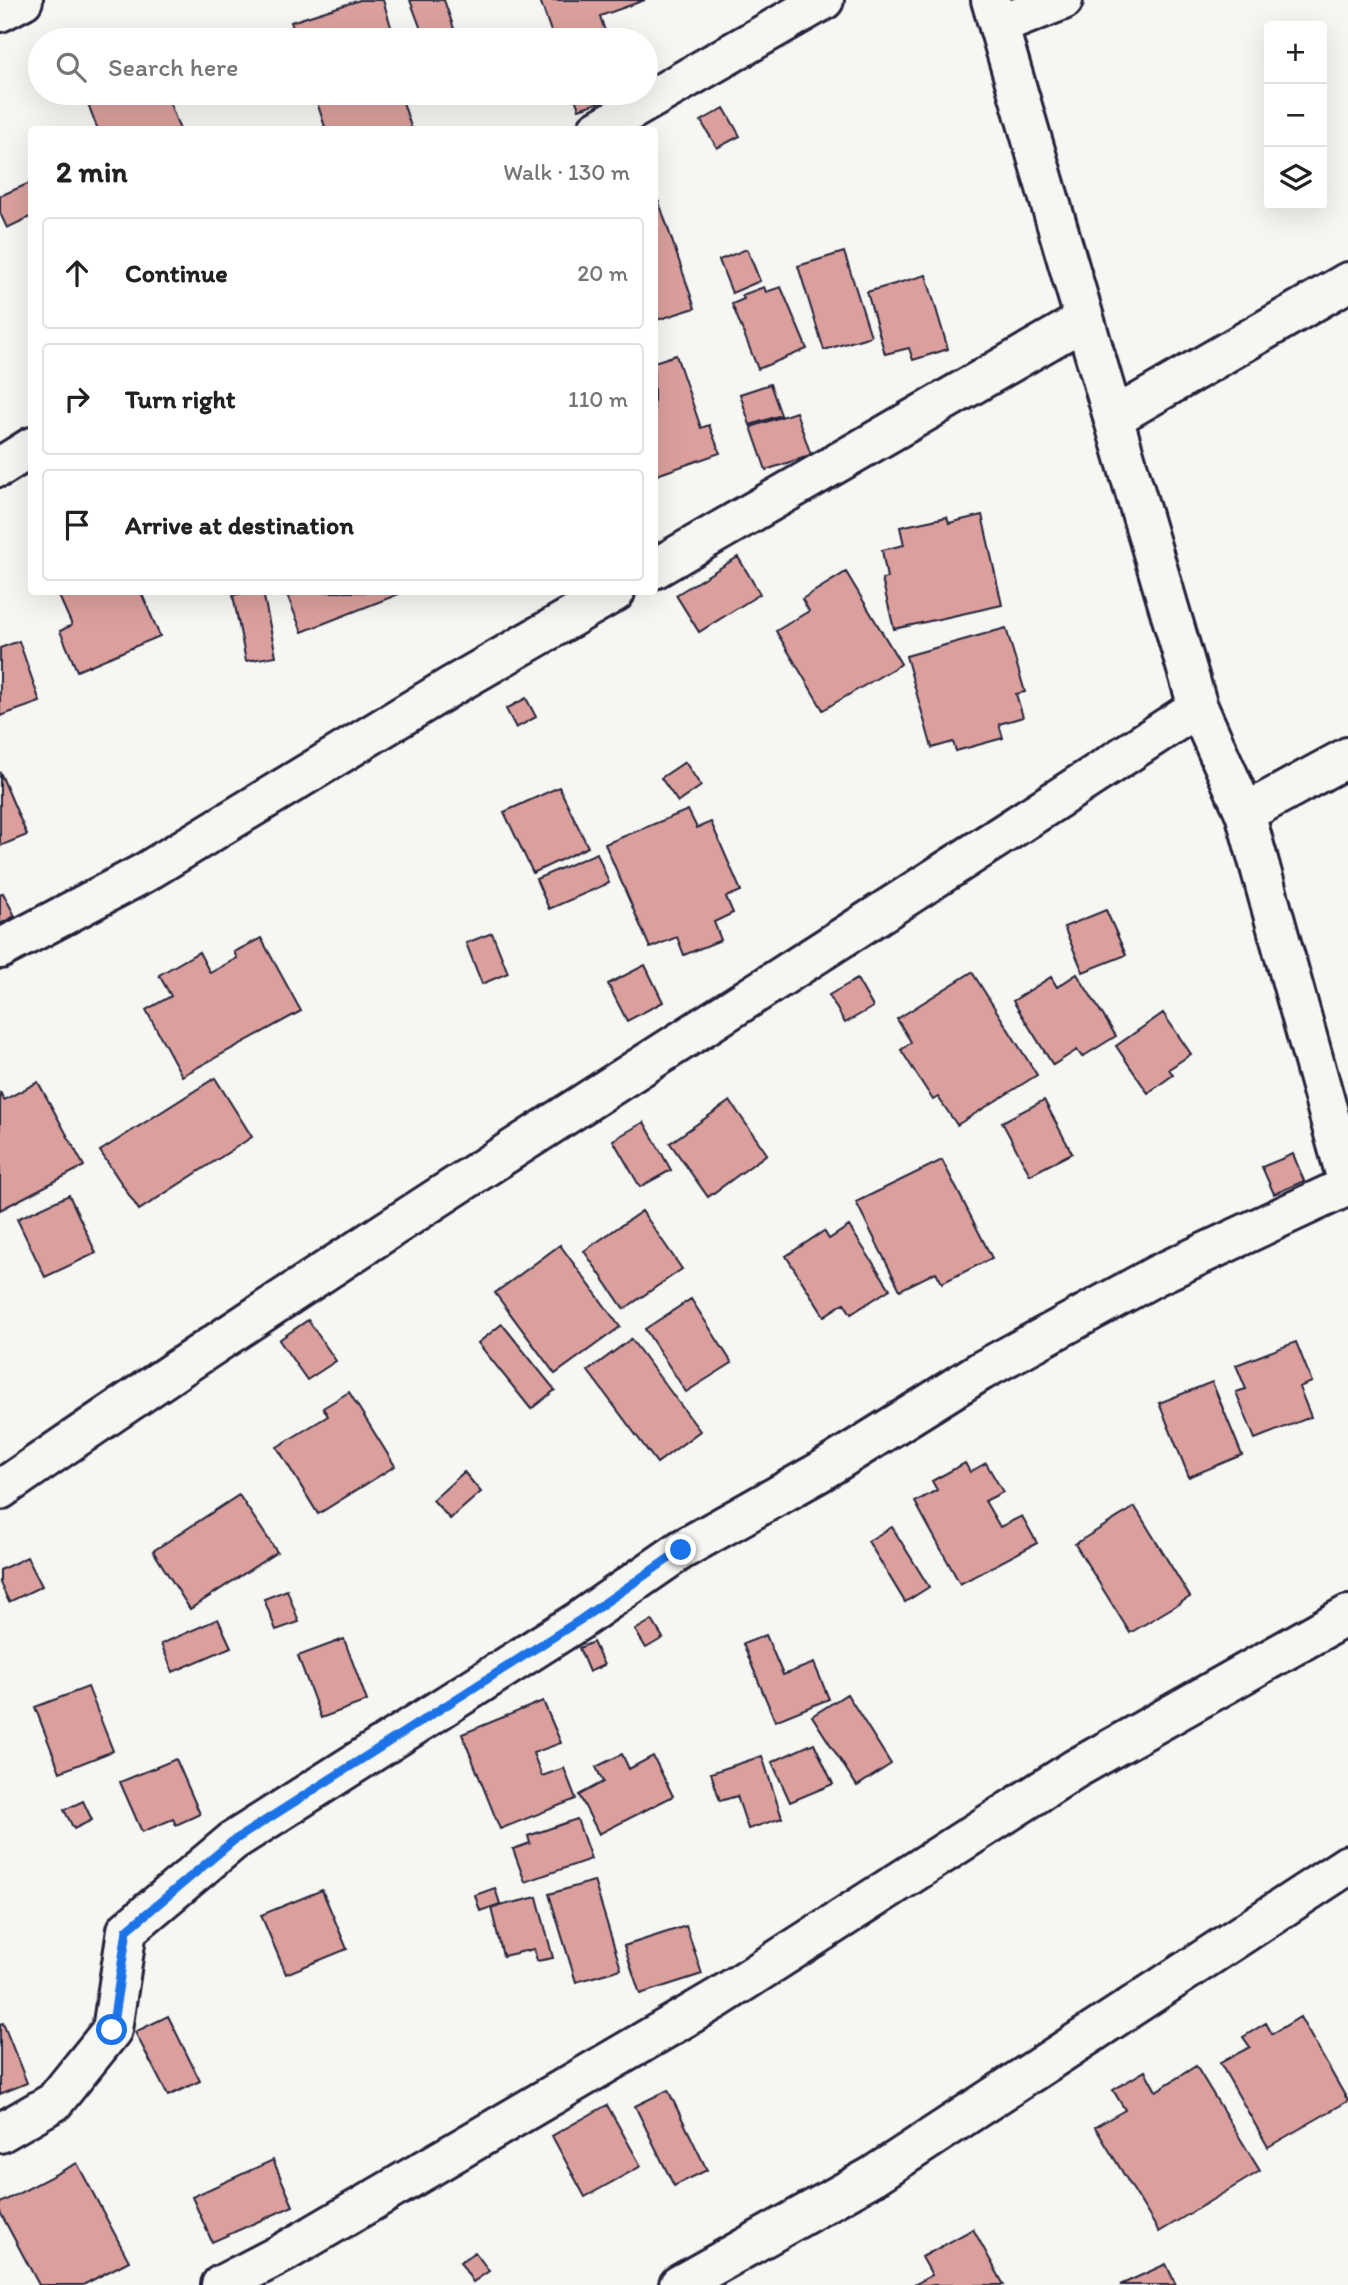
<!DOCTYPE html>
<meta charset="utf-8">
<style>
body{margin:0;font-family:Itim,sans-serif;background:#f6f6f6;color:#222}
.controls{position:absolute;right:21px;top:21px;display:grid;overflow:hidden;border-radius:7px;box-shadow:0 7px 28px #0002}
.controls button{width:63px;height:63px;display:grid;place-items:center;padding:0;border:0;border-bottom:2px solid #e0e0e0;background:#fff;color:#222;font:35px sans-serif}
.stop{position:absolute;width:21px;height:21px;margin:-16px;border:5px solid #1a73e8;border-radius:50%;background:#fff}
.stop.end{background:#1a73e8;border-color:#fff;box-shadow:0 2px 7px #0008}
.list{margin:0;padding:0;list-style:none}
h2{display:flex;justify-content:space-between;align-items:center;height:91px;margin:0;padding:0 28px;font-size:30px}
h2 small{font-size:23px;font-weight:400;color:#767676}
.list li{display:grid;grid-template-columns:46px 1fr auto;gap:21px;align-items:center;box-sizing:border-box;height:112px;margin:0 14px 14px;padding:0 14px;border:2px solid #e0e0e0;border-radius:7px}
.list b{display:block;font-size:26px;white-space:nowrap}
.list em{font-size:23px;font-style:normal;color:#767676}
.icon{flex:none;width:38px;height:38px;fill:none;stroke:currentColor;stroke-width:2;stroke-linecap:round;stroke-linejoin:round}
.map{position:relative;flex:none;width:1348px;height:2285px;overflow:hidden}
.search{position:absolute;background:#fff;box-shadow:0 7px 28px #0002;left:28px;top:28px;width:630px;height:77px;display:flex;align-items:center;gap:18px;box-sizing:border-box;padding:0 24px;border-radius:38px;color:#767676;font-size:26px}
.panel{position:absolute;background:#fff;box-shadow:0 7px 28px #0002;left:28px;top:126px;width:630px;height:469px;border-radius:7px}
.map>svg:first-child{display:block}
.building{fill:#dba09d;stroke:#22223b;stroke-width:2}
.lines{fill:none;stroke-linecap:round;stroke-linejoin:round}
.minor-casing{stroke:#22223b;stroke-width:44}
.minor{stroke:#f6f6f2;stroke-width:38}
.route{stroke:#1a73e8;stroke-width:9}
</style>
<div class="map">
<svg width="1348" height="2285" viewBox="0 0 1348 2285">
<rect width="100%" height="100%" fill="#f6f6f2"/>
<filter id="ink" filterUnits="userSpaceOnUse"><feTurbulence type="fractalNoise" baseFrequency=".0143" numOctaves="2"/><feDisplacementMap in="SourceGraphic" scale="14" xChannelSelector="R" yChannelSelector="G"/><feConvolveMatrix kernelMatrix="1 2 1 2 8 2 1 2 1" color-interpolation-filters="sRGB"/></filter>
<g filter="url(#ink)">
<path class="building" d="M360,0h23l12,40h-98l-6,-18z
M410,0h34l14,40h-33z
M540,0h105l-45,16 8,24h-54z
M84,93h82l14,37h-82z
M314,93h86l12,37h-86z
M573,93h54l-48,16z
M724,108l16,28 -23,12 -16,-27z
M32,182v34l-25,12 -7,-15v-17z
M659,202l36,106 -41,13v-118z
M747,249l13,32 -28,12 -13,-33z
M844,252l27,84 -47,14 -26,-84z
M926,275l22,74 -35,11 -4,-12 -24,6 -18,-62z
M764,287l2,5 15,-5 26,62 -49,20 -26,-65 12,-5 -2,-4z
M676,355l25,73 8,-3 11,28 -66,23v-114z
M770,384l11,31 -31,10 -10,-31z
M796,412l15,43 -45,15 -15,-43z
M982,515l20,90 -108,24 -12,-50 5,-1 -5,-28 22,-5 -4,-18 47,-10 2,6z
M738,557l22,37 -61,38 -23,-37z
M846,572l55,92 -78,46 -47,-79 33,-20 -7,-12z
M70,592h71l19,44 -83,35 -17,-40 12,-6 -13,-29z
M249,592h14l13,64 -30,5 -13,-66z
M286,592h112l1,2 -97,38z
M1006,628l19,64 -9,2 7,23 -24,7 4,14 -47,13 -3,-9 -21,6 -26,-92z
M19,641l21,61 -40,14v-68z
M526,698l10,19 -20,11 -10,-19z
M685,762l16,24 -23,16 -17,-24z
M0,772l27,63 -27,11z
M559,787l29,60 -55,26 -29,-61z
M688,810l9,18 14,-6 30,69 -15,6 7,16 -19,9 7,18 -37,15 -7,-18 -27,11 -45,-104z
M597,853l12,30 -60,26 -13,-30z
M3,893l12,23 -15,8v-29z
M1106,910l20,45 -43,17 -19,-45z
M492,933l16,40 -26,11 -16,-41z
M261,938l40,73 -119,65 -36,-66 25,-14 -12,-21 40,-23 11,21 27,-15 -3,-6z
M645,965l18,37 -36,19 -19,-37z
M972,972l65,103 -80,50 -19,-28 -5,3 -32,-50 10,-8 -14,-23z
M1077,974l39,62 -34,21 -5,-7 -24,15 -40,-64 38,-24 6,10z
M857,979l16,28 -28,16 -16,-28z
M1163,1013l28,41 -22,15 4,6 -25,18 -32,-47z
M215,1078l37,59 -113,73 -39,-59z
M38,1082l46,84 -84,44v-118l4,8z
M1044,1100l28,53 -42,22 -28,-53z
M730,1101l37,53 -59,43 -38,-54z
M644,1122l27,48 -31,17 -27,-47z
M1293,1154l11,27 -30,13 -12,-27z
M942,1160l50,98 -50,25 -6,-11 -36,18 -44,-88z
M69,1195l27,58 -51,24 -28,-58z
M642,1211l40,58 -58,40 -40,-58z
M849,1226l41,63 -39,25 -7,-11 -20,13 -38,-60 38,-25 5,8z
M560,1245l60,82 -65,47 -60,-81z
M691,1299l41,64 -46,29 -41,-63z
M308,1320l28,41 -29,19 -28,-40z
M502,1324l53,66 -24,19 -53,-66z
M631,1339l69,92 -43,32 -69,-92z
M1296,1342l16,40 -13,5 12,30 -56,22 -19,-47 10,-3 -10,-24z
M1212,1382l30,73 -53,22 -30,-74z
M349,1392l46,74 -77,48 -41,-67 51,-31 -5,-8z
M965,1463l5,9 16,-9 17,29 -18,9 15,26 22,-11 15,27 -77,41 -45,-82 22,-12 -5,-9z
M464,1472l17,20 -31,27 -17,-19z
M239,1495l38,57 -87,57 -37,-58z
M1135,1507l55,90 -60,36 -55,-89z
M892,1527l37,60 -24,15 -37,-61z
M27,1557l15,29 -33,16 -9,-19v-13z
M287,1590l12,32 -23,8 -12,-31z
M218,1619l13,28 -58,25 -12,-28z
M652,1620l11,18 -17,10 -11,-18z
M766,1635l17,40 31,-12 15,36 -54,22 -32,-77z
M344,1639l23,62 -46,17 -23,-62z
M593,1642l11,23 -15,7 -10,-24z
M88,1687l25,64 -53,21 -25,-65z
M847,1694l44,70 -34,22 -45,-70z
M543,1701l18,42 -28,10 9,23 22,-8 12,31 -76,30 -38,-95z
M814,1743l19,41 -43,18 -18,-40z
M622,1754l7,15 24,-13 20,40 -74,38 -20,-39 24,-13 -7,-15z
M762,1756l20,62 -34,11 -11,-33 -17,5 -9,-28z
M176,1759l24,55 -24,11 -3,-6 -31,13 -22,-50z
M83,1801l9,19 -18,9 -10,-19z
M577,1819l14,40 -66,23 -12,-33 17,-6 -2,-7z
M594,1881l27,88 -45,13 -27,-88z
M495,1888l5,16 -20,7 -5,-16z
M322,1890l25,59 -61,25 -25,-59z
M537,1897l16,61 -16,3 -3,-12 -31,7 -12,-48z
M686,1926l16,48 -62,20 -16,-48z
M168,2016l32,65 -32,15 -33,-64z
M1300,2017l48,84 -80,46 -48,-84 30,-16 -7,-10 23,-14 6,11z
M3,2023l24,60 -27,11v-70z
M1196,2066l64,105 -101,61 -64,-105 30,-17 -12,-20 32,-19 11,20z
M668,2090l39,80 -33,16 -39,-80z
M607,2105l34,61 -56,31 -33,-61z
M273,2160l20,46 -81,36 -20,-45z
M77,2163l52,98 -46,24h-44l-39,-73v-9z
M973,2229l31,56h-90l18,-10 -10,-18z
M475,2252l14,19 -16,11 -13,-20z
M1166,2264l10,21h-56z"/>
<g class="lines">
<defs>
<path id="minor" d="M991,0l207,707 47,106 103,371
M0,12l23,-12
M1000,25l63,-25
M597,130l227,-130
M1113,418l235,-136
M0,467l32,-20
M654,569l430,-249
M1245,813l103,-56
M0,949l144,-76 306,-186 165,-95
M0,1490c392,-272 800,-520 1198,-783
M0,2133l54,-31 58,-72 15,-100 106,-89 347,-221 101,-70 137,-77 163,-102 176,-96 191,-89
M221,2285l62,-32 435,-255 357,-229 273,-154
M679,2285l194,-109 475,-311"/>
</defs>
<use href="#minor" class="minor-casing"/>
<use href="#minor" class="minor"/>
</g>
</g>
<g class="lines" filter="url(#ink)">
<path class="route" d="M112,2030l15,-100 106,-89 347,-221 101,-70"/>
</g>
</svg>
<div class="controls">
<button>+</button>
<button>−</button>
<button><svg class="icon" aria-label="layers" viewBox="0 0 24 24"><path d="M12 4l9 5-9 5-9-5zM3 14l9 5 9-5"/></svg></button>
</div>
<div class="stop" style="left:112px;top:2030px"></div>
<div class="stop end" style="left:681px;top:1550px"></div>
<div class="search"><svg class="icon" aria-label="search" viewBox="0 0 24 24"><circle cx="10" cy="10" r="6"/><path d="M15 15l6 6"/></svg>Search here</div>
<section class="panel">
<h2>2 min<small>Walk · 130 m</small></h2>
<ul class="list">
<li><svg class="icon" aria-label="ahead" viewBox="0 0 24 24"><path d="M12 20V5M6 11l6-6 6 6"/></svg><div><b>Continue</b></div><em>20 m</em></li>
<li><svg class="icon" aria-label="right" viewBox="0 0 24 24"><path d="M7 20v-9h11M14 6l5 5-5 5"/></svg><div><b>Turn right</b></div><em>110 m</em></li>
<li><svg class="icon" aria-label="arrive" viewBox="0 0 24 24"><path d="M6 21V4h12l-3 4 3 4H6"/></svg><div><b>Arrive at destination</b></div></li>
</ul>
</section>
</div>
